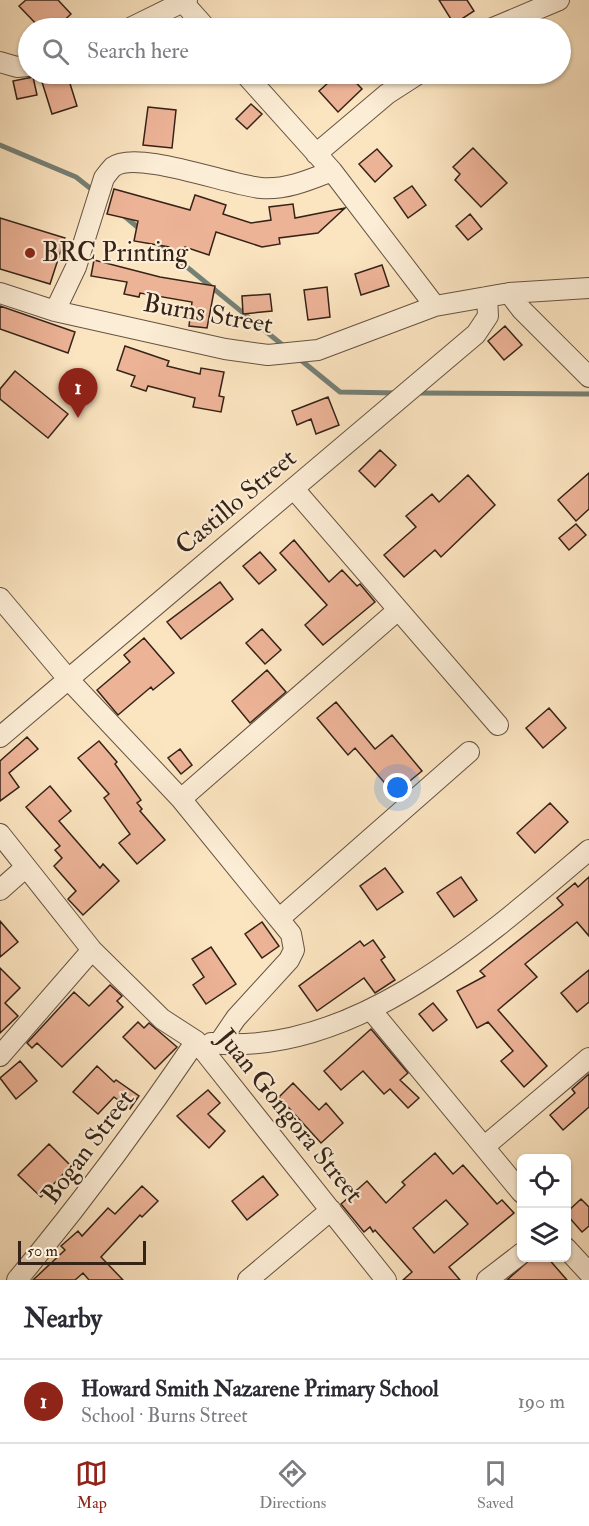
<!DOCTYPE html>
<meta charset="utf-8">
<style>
body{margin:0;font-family:"IM FELL Double Pica",serif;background:#f7f7f7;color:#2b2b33}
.controls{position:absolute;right:18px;bottom:18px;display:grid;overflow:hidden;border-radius:9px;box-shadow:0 2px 4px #0004}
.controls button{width:54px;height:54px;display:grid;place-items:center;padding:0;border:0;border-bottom:2px solid #e1e1e2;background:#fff;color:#2b2b33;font:30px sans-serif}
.scale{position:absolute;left:18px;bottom:15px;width:128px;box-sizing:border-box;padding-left:6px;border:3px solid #352318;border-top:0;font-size:16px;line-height:21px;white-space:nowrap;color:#352318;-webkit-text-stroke:4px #fcedd6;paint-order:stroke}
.you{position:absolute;left:398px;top:788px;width:21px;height:21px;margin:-15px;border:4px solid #fff;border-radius:50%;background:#1a73e8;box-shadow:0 0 0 9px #1a73e833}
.badge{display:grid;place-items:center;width:39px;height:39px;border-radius:50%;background:#8f2418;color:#fff;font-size:20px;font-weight:700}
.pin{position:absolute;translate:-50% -50px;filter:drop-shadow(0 2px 3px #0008)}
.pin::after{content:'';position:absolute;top:32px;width:21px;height:18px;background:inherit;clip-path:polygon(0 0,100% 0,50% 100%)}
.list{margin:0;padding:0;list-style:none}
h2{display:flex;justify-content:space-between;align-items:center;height:78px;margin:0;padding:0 24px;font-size:26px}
h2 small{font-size:20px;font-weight:400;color:#7c7c81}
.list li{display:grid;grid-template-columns:39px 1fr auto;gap:18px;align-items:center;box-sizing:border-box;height:84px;padding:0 24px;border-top:2px solid #e1e1e2}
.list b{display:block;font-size:22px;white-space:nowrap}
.list p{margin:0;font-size:20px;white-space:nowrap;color:#7c7c81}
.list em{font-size:20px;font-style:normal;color:#7c7c81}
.icon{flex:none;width:33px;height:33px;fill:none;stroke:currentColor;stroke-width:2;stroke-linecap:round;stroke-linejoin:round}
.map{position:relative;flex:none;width:589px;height:1280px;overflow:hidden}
.search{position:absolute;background:#fff;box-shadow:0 2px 4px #0004;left:18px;right:18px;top:18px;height:66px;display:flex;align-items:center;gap:15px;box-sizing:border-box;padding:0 21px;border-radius:33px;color:#7c7c81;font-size:22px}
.sheet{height:162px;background:#fff}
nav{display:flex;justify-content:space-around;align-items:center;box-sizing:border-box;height:84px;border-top:2px solid #e1e1e2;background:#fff;font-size:16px;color:#7c7c81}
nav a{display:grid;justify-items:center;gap:3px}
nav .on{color:#8f2418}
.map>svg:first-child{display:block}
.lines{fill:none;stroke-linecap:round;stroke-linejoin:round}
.stream{stroke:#758076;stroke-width:5}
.building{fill:#edb397;stroke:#352318;stroke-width:1.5;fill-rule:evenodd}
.minor-casing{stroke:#665342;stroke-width:22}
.minor{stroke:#fcedd6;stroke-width:20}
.poi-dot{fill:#8f2418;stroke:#fcedd6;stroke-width:2}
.labels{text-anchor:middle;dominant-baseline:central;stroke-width:4.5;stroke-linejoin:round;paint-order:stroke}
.poi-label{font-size:26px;fill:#352318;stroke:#fcedd6;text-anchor:start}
.street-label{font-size:26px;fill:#352318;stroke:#fcedd6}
</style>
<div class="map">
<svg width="589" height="1280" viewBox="0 0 589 1280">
<rect width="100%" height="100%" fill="#fbe4c0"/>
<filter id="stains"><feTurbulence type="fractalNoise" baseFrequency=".00333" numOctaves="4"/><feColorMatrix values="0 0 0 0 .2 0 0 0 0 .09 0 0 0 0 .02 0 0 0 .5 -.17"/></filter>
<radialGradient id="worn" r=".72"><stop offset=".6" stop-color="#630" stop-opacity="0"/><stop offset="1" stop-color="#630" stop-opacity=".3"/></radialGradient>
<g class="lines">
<path class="stream" d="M0,145l76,32 19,15
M123,215l18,15
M155,241l130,106
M297,357l43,35 58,1
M417,393l172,1"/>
</g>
<path class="building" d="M26,0h32l13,14 -15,14h-16l-21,-22z
M439,0h28l7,11 -20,13z
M67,74l10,32 -25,8 -10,-32z
M338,74h10l14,15 -24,23 -19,-21z
M33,77l4,18 -20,4 -4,-18z
M251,104l11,10 -15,15 -11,-10z
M148,107l28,3 -4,38 -29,-3z
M473,148l34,35 -26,24 -26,-27 5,-6 -7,-7z
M377,149l15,17 -17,16 -16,-18z
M412,186l14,19 -18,13 -14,-20z
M114,189l76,21 5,-15 31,10 -3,9 28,9 20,-3 -2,-13 24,-3 2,14 50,-10 -27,25 -39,5 1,6 -18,3 -46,-15 -7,23 -24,-8 -1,7 -15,-3v-4l-35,-6 4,-20 -31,-7z
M470,214l12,15 -14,11 -12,-14z
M0,218l65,20 -15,46 -50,-15z
M94,260l66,17 55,9 -8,42 -18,-2 3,-24 -52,-9 -1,4 -15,-3 3,-12 -36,-6z
M382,265l7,21 -28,9 -6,-21z
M327,287l3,30 -22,3 -4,-30z
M270,294l2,17 -29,3 -1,-18z
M0,306l75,26 -7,21 -68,-24z
M505,326l17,19 -18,15 -16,-19z
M125,346l44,15 -2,5 33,8 1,-6 23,4 -5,24 5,1 -3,15 -28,-5 2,-9 -47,-12 -2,5 -15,-5 4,-10 -18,-6z
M15,371l53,43 -20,24 -48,-39v-10z
M328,397l11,28 -23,9 -5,-15 -14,6 -5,-14z
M380,450l16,15 -21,22 -16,-16z
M589,473v36l-13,12 -18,-21z
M468,475l27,30 -54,52 -6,-7 -31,27 -20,-22 32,-28 -10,-11 26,-22 7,8z
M576,524l10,11 -17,15 -10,-12z
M294,540l35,42 13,-12 15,16 3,-2 15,18 -52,43 -18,-20 22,-20 -47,-52z
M260,552l16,18 -17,14 -16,-18z
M220,582l13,17 -52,40 -14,-17z
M262,629l19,21 -16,14 -19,-21z
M144,638l30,35 -21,17 -2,-3 -33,28 -21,-25 33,-28 -6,-7z
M267,670l19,22 -36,31 -18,-22z
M336,702l39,47 17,-14 30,36 -28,23 -39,-46 -7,7 -31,-37z
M549,708l17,20 -23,20 -17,-20z
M27,737l11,12 -29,24 10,14 -19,14v-40z
M99,741l18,21 -2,2 26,36 -4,3 5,6 -2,2 25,29 -28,24 -18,-21 11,-9 -26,-36 5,-4 -31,-36z
M180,749l12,16 -11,9 -13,-16z
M50,786l21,25 -12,10 41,47 3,-4 16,17 -36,34 -15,-16 8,-8 -22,-25 8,-8 -7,-8 5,-4 -34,-39z
M550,803l18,19 -33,31 -18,-20z
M385,868l18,24 -26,18 -17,-24z
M461,877l16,23 -23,17 -17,-24z
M589,877v59l-12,-14 -52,42 12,13 -39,33 49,56 -23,21 -23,-26 12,-10 -25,-29 -11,6 -20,-37 28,-15 -5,-5 83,-66 -6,-7 18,-15 3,4z
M0,921l18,21 -18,15z
M262,922l17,24 -17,12 -17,-24z
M373,940l12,17 -4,3 14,20 -20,13 -11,-15 -47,33 -18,-25 61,-45 4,5z
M211,947l25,37 -30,20 -13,-19 11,-8 -12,-18z
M0,968l20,20 -15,15 13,13 -18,17z
M589,970v32l-12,10 -16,-19z
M110,985l12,11 -5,5 6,6 -61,60 -25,-24 -5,5 -5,-5 47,-51 15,14z
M433,1003l14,17 -14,11 -14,-17z
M138,1022l6,6 5,-5 28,24 -22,22 -32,-32z
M371,1029l37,44 -8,7 19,18 -11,10 -18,-19 -6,5 -21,-23 -22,19 -17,-19z
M20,1061l17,20 -21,18 -16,-21z
M97,1066l17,16 2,-2 23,16 -9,13 -16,-12 -16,17 -25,-22z
M589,1074v33l-26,23 -13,-15 25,-22 -3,-4z
M293,1083l26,27 7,-7 17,20 -22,20 -42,-46z
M208,1090l12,13 -12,11 17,17 -16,17 -32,-32z
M49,1144l22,22 -30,31 -23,-22z
M435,1153l18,21 10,-9 34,39 5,-4 12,13 -65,54 11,13h-57l9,-8 -37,-42 -2,2 -3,-5 -6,5 -23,-28 26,-23 19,22 19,-18 -3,-3zM446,1200l22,24 -34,29 -21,-25z
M263,1176l15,19 -31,25 -15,-19z
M142,1186l16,15 -16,16 -2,-2 -39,42 22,23h-34l-6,-7 -8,7h-42l32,-30 -4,-4 17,-15 4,5 26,-28 7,6z
M581,1199l8,8v19l-7,6 -15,-17v-3z
M533,1257h14l20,23h-60z"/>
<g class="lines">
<defs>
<path id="minor" d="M181,0l25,28
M130,28l57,-28
M493,28l66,-28
M0,62l17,5 11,-1
M245,74l87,97 103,135
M316,154l71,-60 31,-20
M0,293l55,18 170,38 43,6 50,-5 117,-44 74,-13 80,-5
M509,293l13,17 67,67
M55,311l21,-44 28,-89c3,-4 6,-8 9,-11 23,-18 119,19 148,21 25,2 48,-8 71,-17
M294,489l204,236
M0,598l69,82 112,119 110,135 3,16 -5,10 -53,58 -17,25
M0,737l476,-403 12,-18 -1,-19
M181,799l217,-189
M0,834l92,116 70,69 34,22 190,239
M0,890l26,-23
M280,918l189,-166
M371,1010l151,183
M211,1043c142,15 277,-107 378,-193
M0,1056l92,-106
M485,1146l104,-88
M566,1248l23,25
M17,1280c64,-77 123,-156 179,-239
M248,1280l83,-70
M487,1280l35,-27"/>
</defs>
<use href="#minor" class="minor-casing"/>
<use href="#minor" class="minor"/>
</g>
<circle class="poi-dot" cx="30" cy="253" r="6"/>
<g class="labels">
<g class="poi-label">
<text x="42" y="253">BRC Printing</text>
</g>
<g class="street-label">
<text transform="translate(208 314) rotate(10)">Burns Street</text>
<text transform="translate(236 502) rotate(-40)">Castillo Street</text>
<text transform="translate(290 1116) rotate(51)">Juan Gongora Street</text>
<text transform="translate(88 1147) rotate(-53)">Bogan Street</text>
</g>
</g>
<rect width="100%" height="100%" filter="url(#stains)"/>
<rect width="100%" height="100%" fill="url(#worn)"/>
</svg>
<div class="controls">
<button><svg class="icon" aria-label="locate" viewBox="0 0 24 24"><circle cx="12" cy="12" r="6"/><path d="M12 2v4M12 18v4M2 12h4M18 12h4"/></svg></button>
<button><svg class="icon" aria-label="layers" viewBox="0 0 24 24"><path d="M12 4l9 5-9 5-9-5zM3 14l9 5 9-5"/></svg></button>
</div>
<div class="scale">50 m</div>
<div class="you"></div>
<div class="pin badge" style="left:78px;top:418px">1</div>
<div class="search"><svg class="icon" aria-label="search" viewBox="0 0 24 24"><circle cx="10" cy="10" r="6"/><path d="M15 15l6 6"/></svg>Search here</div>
</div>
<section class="sheet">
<h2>Nearby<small></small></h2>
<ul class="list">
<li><span class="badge">1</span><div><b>Howard Smith Nazarene Primary School</b><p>School · Burns Street</p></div><em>190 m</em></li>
</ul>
</section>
<nav>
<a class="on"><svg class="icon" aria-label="map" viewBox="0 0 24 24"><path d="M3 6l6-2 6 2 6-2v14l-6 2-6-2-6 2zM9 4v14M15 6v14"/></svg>Map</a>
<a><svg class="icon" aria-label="directions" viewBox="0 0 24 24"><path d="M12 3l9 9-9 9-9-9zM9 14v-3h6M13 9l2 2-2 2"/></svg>Directions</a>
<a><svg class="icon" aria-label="saved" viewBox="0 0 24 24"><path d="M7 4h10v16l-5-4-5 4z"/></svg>Saved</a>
</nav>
